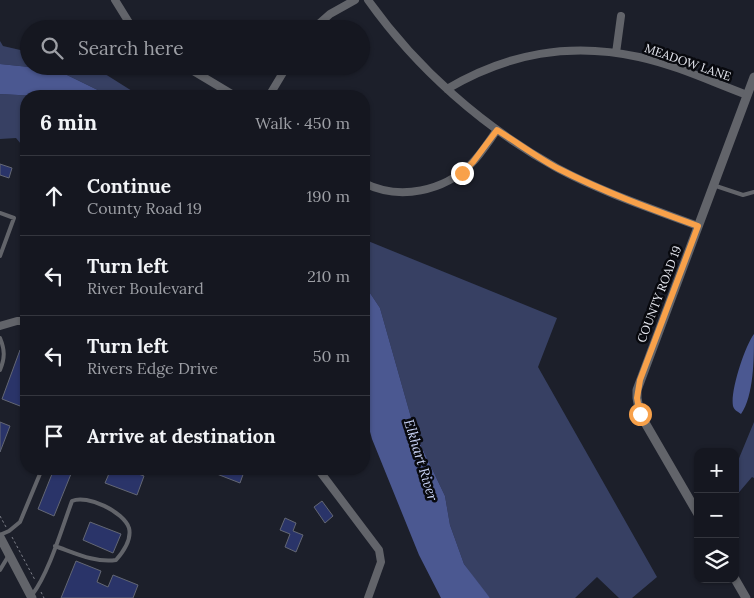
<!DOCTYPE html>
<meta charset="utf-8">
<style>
body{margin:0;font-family:Lora,serif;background:#22242d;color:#f1f3f6}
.controls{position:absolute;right:15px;bottom:15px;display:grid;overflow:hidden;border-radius:10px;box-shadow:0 1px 4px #0004}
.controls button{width:45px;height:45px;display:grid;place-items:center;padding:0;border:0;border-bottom:1px solid #34363e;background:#151720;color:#f1f3f6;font:25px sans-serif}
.stop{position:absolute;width:15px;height:15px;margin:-11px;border:4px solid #f8a14a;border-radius:50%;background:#fff}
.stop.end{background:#f8a14a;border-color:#fff;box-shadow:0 1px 5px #0008}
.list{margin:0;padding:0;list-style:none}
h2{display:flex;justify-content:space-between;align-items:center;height:65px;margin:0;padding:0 20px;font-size:21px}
h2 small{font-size:16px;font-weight:400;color:#9d9fa5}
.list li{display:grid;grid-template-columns:32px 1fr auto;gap:15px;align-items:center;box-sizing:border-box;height:80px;padding:0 20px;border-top:1px solid #34363e}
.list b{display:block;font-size:19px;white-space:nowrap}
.list p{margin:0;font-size:16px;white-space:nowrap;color:#9d9fa5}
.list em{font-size:16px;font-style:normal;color:#9d9fa5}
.icon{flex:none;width:28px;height:28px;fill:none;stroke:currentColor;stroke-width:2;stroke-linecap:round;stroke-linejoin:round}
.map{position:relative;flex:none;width:754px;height:598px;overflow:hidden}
.search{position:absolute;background:#151720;box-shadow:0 1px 4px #0004;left:20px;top:20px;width:350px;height:55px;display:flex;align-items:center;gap:12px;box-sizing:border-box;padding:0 18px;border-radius:28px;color:#9d9fa5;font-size:19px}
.panel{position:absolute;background:#151720;box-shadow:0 1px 4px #0004;left:20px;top:90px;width:350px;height:385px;border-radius:20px}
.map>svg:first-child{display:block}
.green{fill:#374063}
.water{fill:#4b5891}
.building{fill:#2a3469;stroke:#636774}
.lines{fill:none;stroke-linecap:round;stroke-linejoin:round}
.path{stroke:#7d7f89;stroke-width:1;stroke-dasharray:2.5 2.5;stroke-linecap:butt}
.service{stroke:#62646a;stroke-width:4}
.minor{stroke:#62646a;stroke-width:8}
.tertiary{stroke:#62646a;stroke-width:9}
.route{stroke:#f8a14a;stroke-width:6}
.labels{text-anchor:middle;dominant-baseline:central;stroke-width:5;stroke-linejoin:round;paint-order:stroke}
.street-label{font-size:12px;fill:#e8eaf2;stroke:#08090e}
.water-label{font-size:14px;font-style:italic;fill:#c8d2f5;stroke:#08090e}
</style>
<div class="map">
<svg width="754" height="598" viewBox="0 0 754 598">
<rect width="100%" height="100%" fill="#1c1f2a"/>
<path class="green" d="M0,41l3,5 26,6v14l65,1 46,29h-30l-43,-21 -28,-7 -39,-4z
M0,94l36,2h-10v54l-10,-12 -16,1z
M368,241l189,77 -19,49 119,210 -25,21h-13l-22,-21 -22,21h-85l-4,-4 -22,-30 -14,-39 -5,-29 -29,-61 -36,-127 -16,-24v-42z
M754,422v56l-2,-1 -17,20v-29z"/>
<path class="water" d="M0,64l39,4 28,7 43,21h-74l-36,-2z
M364,284l16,24 36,127 29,61 5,29 14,39 26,34h-49l-22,-43 -47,-116 -8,-29z
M754,334c0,24 0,62 -13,80 -4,-3 -7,-4 -8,-8 -3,-15 12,-60 21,-72z"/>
<path class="building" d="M0,164l12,4 -3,10 -9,-3z
M20,350l6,2v37l-6,17 -18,-7z
M0,422l10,4 -10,26z
M54,469h19l-19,47 -16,-7z
M111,469h14l19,7 -7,19 -32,-12z
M204,469h41l-5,14z
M322,501l11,15 -8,7 -11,-16z
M285,518l11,5 -3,8 10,4 -7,17 -11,-5 5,-13 -10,-4z
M90,522l31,12 -8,19 -30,-13z
M76,561l25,10 -4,11 11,5 5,-12 25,10 -5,13h-72z"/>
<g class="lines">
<path class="path" d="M0,516l6,11
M12,537l23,43
M41,592l3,6"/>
<path class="service" d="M713,185l30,10 11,-3
M0,213l14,5 -14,38
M0,338c5,12 5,20 0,32
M0,535l9,-4 11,-9 22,-53
M0,570l9,-15
M32,595c17,-22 30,-67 40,-94 15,-7 52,11 57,27 3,12 -6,24 -13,32 -21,3 -41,-7 -61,-14"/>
<path class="minor" d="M115,0l18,29
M368,0c49,69 115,127 189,168 45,24 93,40 141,58
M313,29l17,-15 25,-14
M616,53l5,-37
M185,66l50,30
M447,89c61,-36 123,-47 192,-32 37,8 73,25 108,38
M269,96l18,-30
M364,183c36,18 80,8 107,-19 10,-10 18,-23 26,-34
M0,326l17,-5h9
M318,469l61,81 2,12 -13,36"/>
<path class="tertiary" d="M698,514l-58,-100 -3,-16v-8l117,-313
M0,537l32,61
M735,579l11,19"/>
</g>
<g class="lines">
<path class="route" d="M462,173l11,-11 24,-32c21,13 41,28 62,39 45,23 92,40 139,57l-58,154 -3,18 3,16"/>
</g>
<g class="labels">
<g class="street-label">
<text transform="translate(688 62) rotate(19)">MEADOW LANE</text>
<text transform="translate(659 294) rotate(-69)">COUNTY ROAD 19</text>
</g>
<g class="water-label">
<text transform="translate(421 460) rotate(73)">Elkhart River</text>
</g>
</g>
</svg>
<div class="controls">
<button>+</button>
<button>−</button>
<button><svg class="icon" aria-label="layers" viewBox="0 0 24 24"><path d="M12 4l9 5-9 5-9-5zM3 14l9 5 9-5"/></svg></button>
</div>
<div class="stop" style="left:640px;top:414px"></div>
<div class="stop end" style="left:462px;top:173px"></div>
<div class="search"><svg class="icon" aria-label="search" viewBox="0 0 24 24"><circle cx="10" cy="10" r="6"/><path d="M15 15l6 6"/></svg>Search here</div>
<section class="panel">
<h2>6 min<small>Walk · 450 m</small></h2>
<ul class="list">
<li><svg class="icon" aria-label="ahead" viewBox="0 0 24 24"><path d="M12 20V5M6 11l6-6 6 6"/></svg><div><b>Continue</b><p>County Road 19</p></div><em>190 m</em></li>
<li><svg class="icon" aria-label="left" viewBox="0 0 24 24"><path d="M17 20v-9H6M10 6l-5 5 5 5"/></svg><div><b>Turn left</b><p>River Boulevard</p></div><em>210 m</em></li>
<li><svg class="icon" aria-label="left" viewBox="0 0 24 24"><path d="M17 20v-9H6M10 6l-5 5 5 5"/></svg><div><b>Turn left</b><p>Rivers Edge Drive</p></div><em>50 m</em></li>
<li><svg class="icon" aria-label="arrive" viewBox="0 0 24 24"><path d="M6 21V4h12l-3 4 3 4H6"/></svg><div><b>Arrive at destination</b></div></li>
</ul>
</section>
</div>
